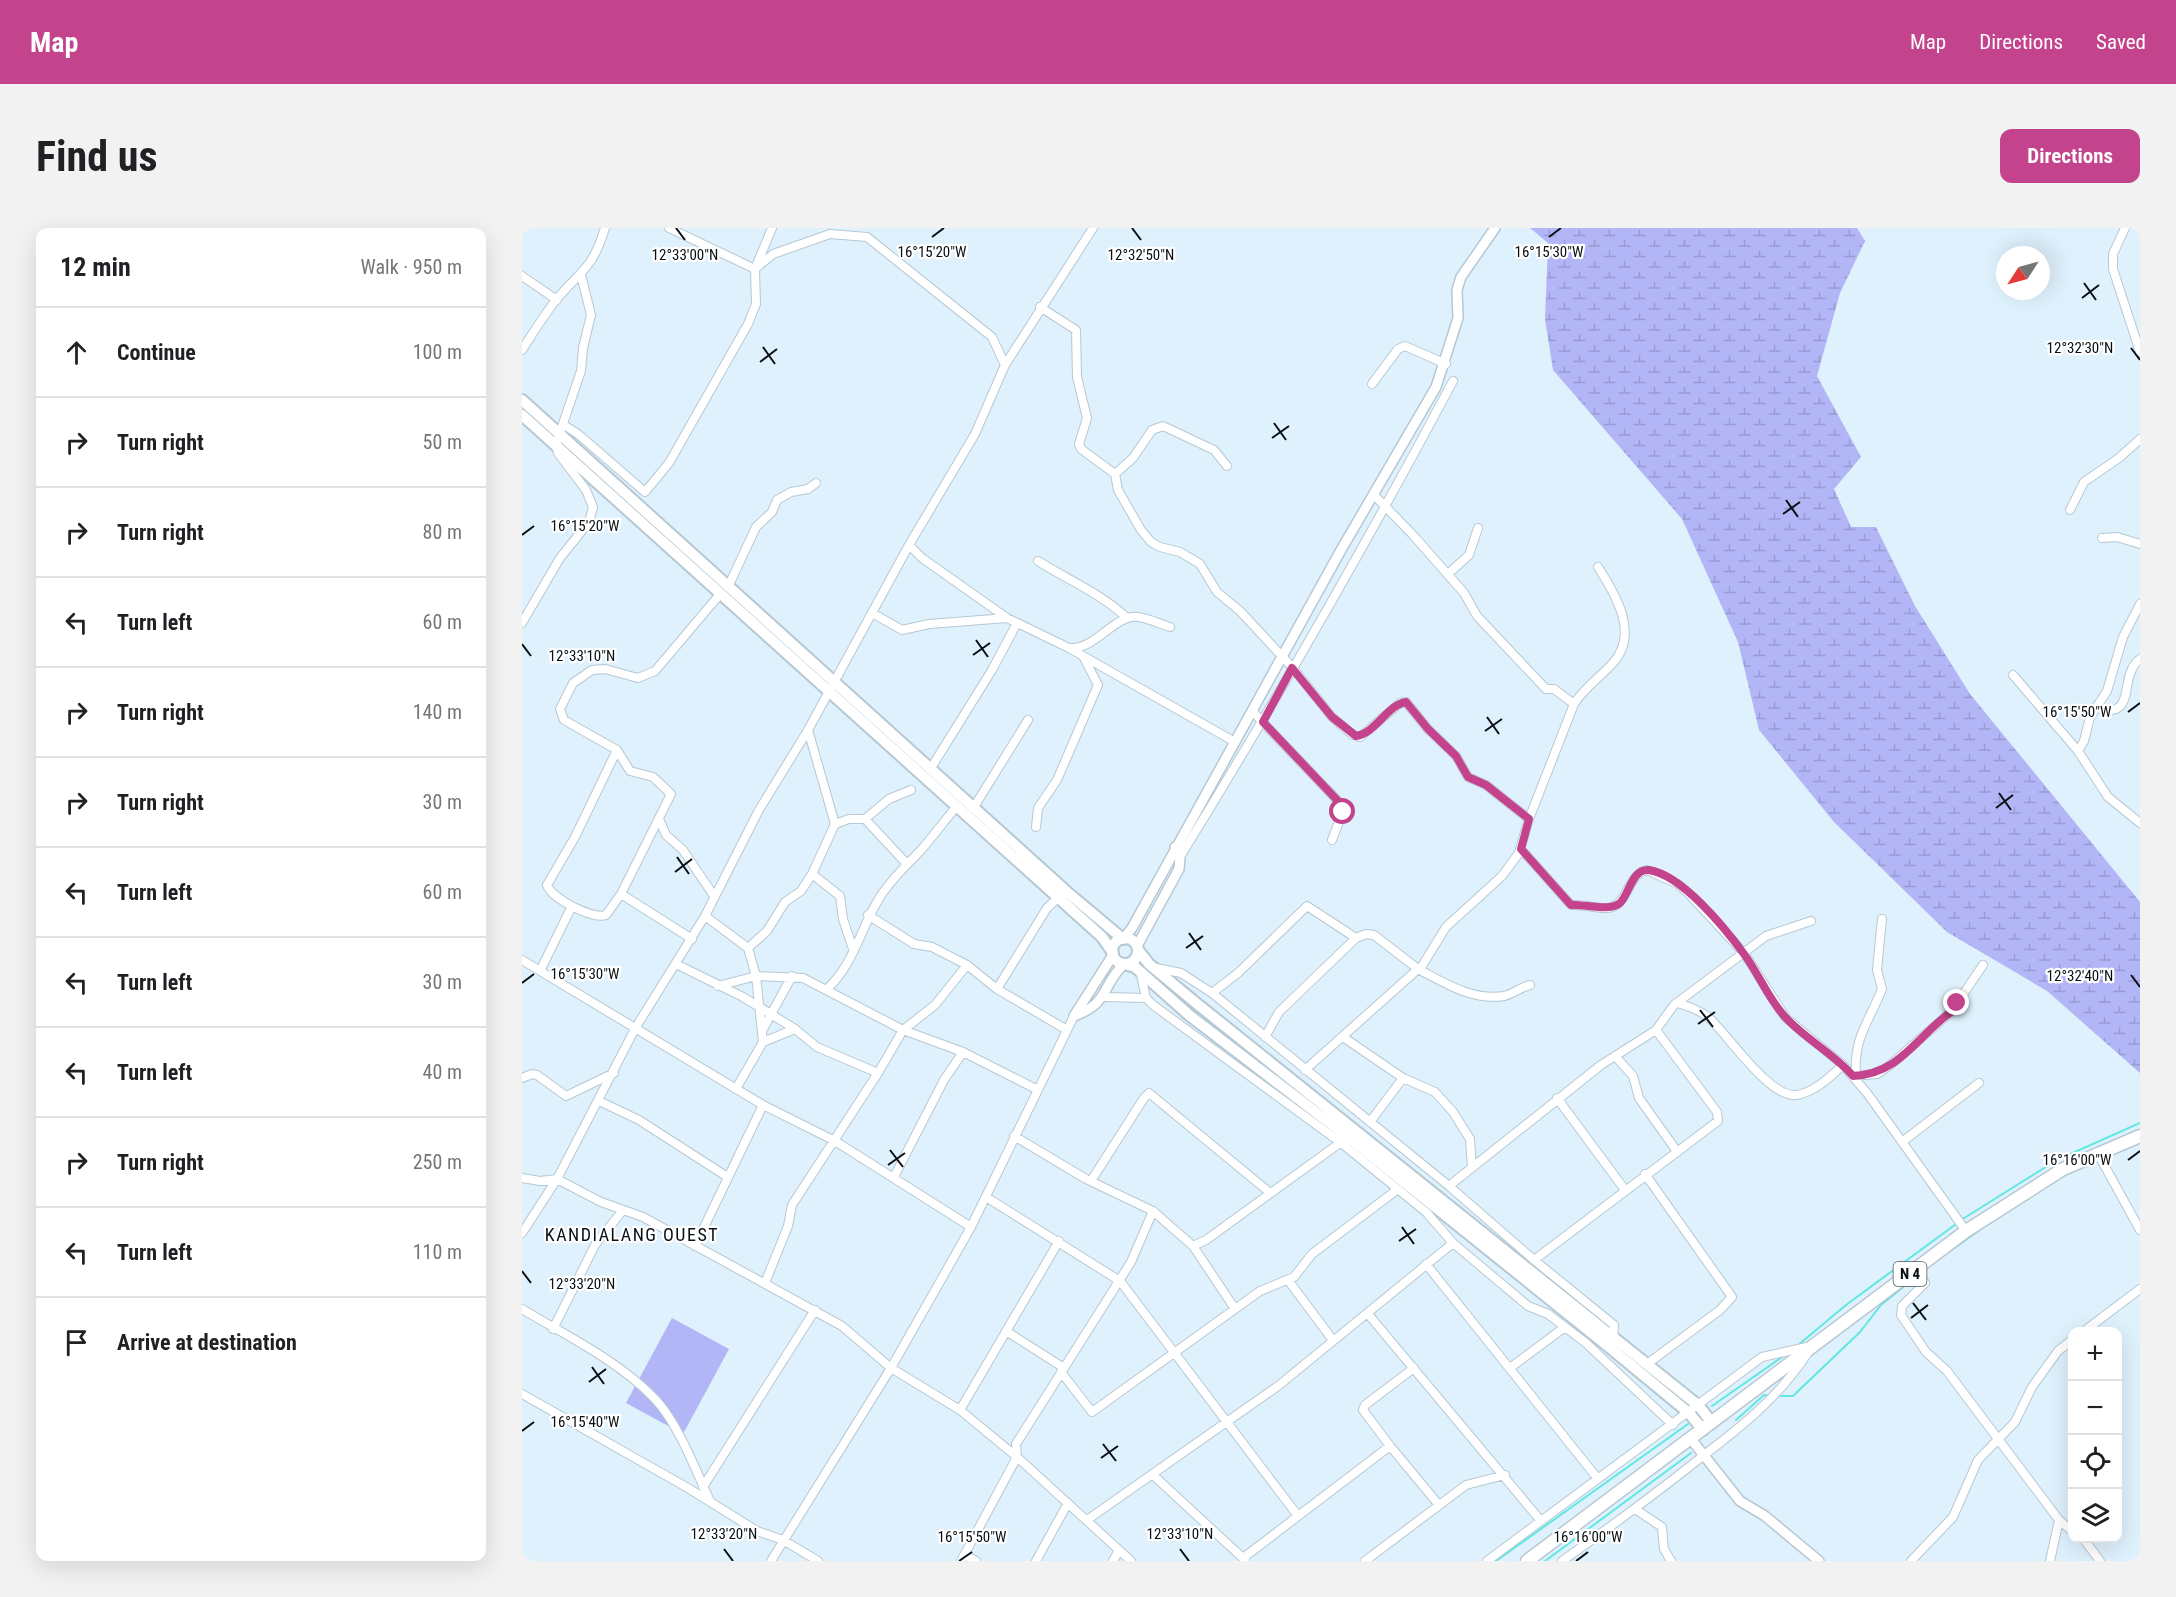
<!DOCTYPE html>
<meta charset="utf-8">
<style>
body{margin:0;font-family:"Roboto Condensed",sans-serif;background:#f2f2f2;color:#202124}
.controls{position:absolute;right:18px;bottom:18px;display:grid;overflow:hidden;border-radius:12px;box-shadow:0 6px 24px #0002}
.controls button{width:54px;height:54px;display:grid;place-items:center;padding:0;border:0;border-bottom:2px solid #e0e0e0;background:#fff;color:#202124;font:30px sans-serif}
.compass{position:absolute;left:1474px;top:18px;width:54px;height:54px;border-radius:50%;background:#fff;box-shadow:0 6px 24px #0002;rotate:234deg}
.stop{position:absolute;width:18px;height:18px;margin:-14px;border:4px solid #c3438d;border-radius:50%;background:#fff}
.stop.end{background:#c3438d;border-color:#fff;box-shadow:0 2px 6px #0008}
.list{margin:0;padding:0;list-style:none}
h2{display:flex;justify-content:space-between;align-items:center;height:78px;margin:0;padding:0 24px;font-size:26px}
h2 small{font-size:20px;font-weight:400;color:#757577}
.list li{display:grid;grid-template-columns:39px 1fr auto;gap:18px;align-items:center;box-sizing:border-box;height:90px;padding:0 24px;border-top:2px solid #e0e0e0}
.list b{display:block;font-size:22px;white-space:nowrap}
.list em{font-size:20px;font-style:normal;color:#757577}
.icon{flex:none;width:33px;height:33px;fill:none;stroke:currentColor;stroke-width:2;stroke-linecap:round;stroke-linejoin:round}
.map{position:relative;flex:none;width:1618px;height:1333px;overflow:hidden;border-radius:12px}
header{display:flex;align-items:center;gap:36px;box-sizing:border-box;height:84px;padding:0 30px;background:#c3438d;color:#fff}
header strong{font-size:28px}
nav{display:flex;gap:33px;margin-inline-start:auto;font-size:21px}
.intro{display:flex;align-items:center;justify-content:space-between;box-sizing:border-box;height:144px;padding:0 36px}
h1{margin:0;font-size:42px}
.button{padding:15px 27px;border-radius:12px;background:#c3438d;color:#fff;font-size:21px;font-weight:700}
main{display:flex;gap:36px;padding:0 36px}
aside{flex:1;background:#fff;border-radius:12px;box-shadow:0 6px 24px #0002}
.map>svg:first-child{display:block}
.wetland{fill:url(#wetland-marsh)}
.green{fill:#b2b6f6}
.lines{fill:none;stroke-linecap:round;stroke-linejoin:round}
.stream{stroke:#61e7e1;stroke-width:2}
.minor-casing{stroke:#b6c8d3;stroke-width:10}
.tertiary-casing{stroke:#b6c8d3;stroke-width:12}
.secondary-casing{stroke:#b6c8d3;stroke-width:14}
.trunk-casing{stroke:#b6c8d3;stroke-width:15}
.minor{stroke:#fff;stroke-width:8}
.tertiary{stroke:#fff;stroke-width:9}
.secondary{stroke:#fff;stroke-width:10}
.trunk{stroke:#fff;stroke-width:12}
.route{stroke:#c3438d;stroke-width:8}
.ticks{fill:none;stroke:#090f13;stroke-width:2}
.labels{text-anchor:middle;dominant-baseline:central;stroke-width:4.5;stroke-linejoin:round;paint-order:stroke}
.shield{fill:#fff;stroke:#53575a;stroke-width:1.5}
.shield-label{font-size:15px;font-weight:bold;fill:#090f13}
.neighbourhood-label{font-size:18px;letter-spacing:1.5px;fill:#090f13;stroke:#fff}
.ticks-label{font-size:15px;text-anchor:middle;fill:#090f13;stroke:#fff;stroke-width:4.5;stroke-linejoin:round;paint-order:stroke}
</style>
<header>
<strong>Map</strong>
<nav><a>Map</a><a>Directions</a><a>Saved</a></nav>
</header>
<div class="intro"><h1>Find us</h1><a class="button">Directions</a></div>
<main>
<aside>
<h2>12 min<small>Walk · 950 m</small></h2>
<ul class="list">
<li><svg class="icon" aria-label="ahead" viewBox="0 0 24 24"><path d="M12 20V5M6 11l6-6 6 6"/></svg><div><b>Continue</b></div><em>100 m</em></li>
<li><svg class="icon" aria-label="right" viewBox="0 0 24 24"><path d="M7 20v-9h11M14 6l5 5-5 5"/></svg><div><b>Turn right</b></div><em>50 m</em></li>
<li><svg class="icon" aria-label="right" viewBox="0 0 24 24"><path d="M7 20v-9h11M14 6l5 5-5 5"/></svg><div><b>Turn right</b></div><em>80 m</em></li>
<li><svg class="icon" aria-label="left" viewBox="0 0 24 24"><path d="M17 20v-9H6M10 6l-5 5 5 5"/></svg><div><b>Turn left</b></div><em>60 m</em></li>
<li><svg class="icon" aria-label="right" viewBox="0 0 24 24"><path d="M7 20v-9h11M14 6l5 5-5 5"/></svg><div><b>Turn right</b></div><em>140 m</em></li>
<li><svg class="icon" aria-label="right" viewBox="0 0 24 24"><path d="M7 20v-9h11M14 6l5 5-5 5"/></svg><div><b>Turn right</b></div><em>30 m</em></li>
<li><svg class="icon" aria-label="left" viewBox="0 0 24 24"><path d="M17 20v-9H6M10 6l-5 5 5 5"/></svg><div><b>Turn left</b></div><em>60 m</em></li>
<li><svg class="icon" aria-label="left" viewBox="0 0 24 24"><path d="M17 20v-9H6M10 6l-5 5 5 5"/></svg><div><b>Turn left</b></div><em>30 m</em></li>
<li><svg class="icon" aria-label="left" viewBox="0 0 24 24"><path d="M17 20v-9H6M10 6l-5 5 5 5"/></svg><div><b>Turn left</b></div><em>40 m</em></li>
<li><svg class="icon" aria-label="right" viewBox="0 0 24 24"><path d="M7 20v-9h11M14 6l5 5-5 5"/></svg><div><b>Turn right</b></div><em>250 m</em></li>
<li><svg class="icon" aria-label="left" viewBox="0 0 24 24"><path d="M17 20v-9H6M10 6l-5 5 5 5"/></svg><div><b>Turn left</b></div><em>110 m</em></li>
<li><svg class="icon" aria-label="arrive" viewBox="0 0 24 24"><path d="M6 21V4h12l-3 4 3 4H6"/></svg><div><b>Arrive at destination</b></div></li>
</ul>
</aside>
<div class="map">
<svg width="1618" height="1333" viewBox="0 0 1618 1333">
<defs>
<pattern id="wetland-marsh" width="20" height="14" patternUnits="userSpaceOnUse" patternTransform="scale(1.5)"><rect width="20" height="14" fill="#b2b6f6"/><path d="M1 5h8M5 5V1M11 12h8M15 12V8" fill="none" stroke="#989bd2"/></pattern>
</defs>
<rect width="100%" height="100%" fill="#dff1fd"/>
<path class="wetland" d="M1008,0h327l8,13 -25,52 -23,83 44,81 -27,32 17,38h25l39,79 55,88 170,208v171l-93,-82 -100,-59 -113,-110 -75,-92 -21,-88 -56,-123 -129,-149 -8,-51 3,-76z"/>
<path class="green" d="M150,1090l57,31 -46,85 -57,-31z"/>
<g class="lines">
<path class="stream" d="M1439,992l96,-60 83,-37
M1410,1036l49,-35
M1275,1118l49,-41 110,-81
M1254,1168h17l67,-64 21,-27 37,-30
M1190,1178l73,-51
M1214,1192l28,-25 6,1
M974,1333l192,-137
M1023,1333l146,-108"/>
<defs>
<path id="minor" d="M147,0l86,41 18,-15 57,-20 37,3 125,100 13,28
M1603,0l-12,26v15l27,83
M0,48l35,24
M518,79l36,23 1,47 10,41 -8,26 2,5 34,25 3,16 23,40 10,12 9,5 20,5 20,12 17,28 23,19 52,56 40,50 21,18 7,2 40,-34 6,-1 22,27 28,27 12,21 18,8 43,34
M0,122c11,-17 22,-35 34,-50 26,-31 36,-30 49,-72
M850,156l26,-35 7,-3 41,18
M42,197l14,9 67,58 24,-29 79,-139 8,-20 -1,-35 17,-41
M593,246l18,-16 19,-28 11,-4 51,24 13,16
M852,267l39,40 51,58 13,23 69,73h8l20,15
M1548,282l14,-28 35,-24 21,-19
M1580,310l15,-1 23,7
M387,317l13,13 85,60 62,30 166,94
M516,333c30,19 64,33 89,57
M926,346l21,-19 9,-27
M207,357l27,-58 16,-15 5,-12 14,-8 17,-3 8,-6
M350,385l30,17 27,-6 78,-6
M0,395l38,-65 29,-36 4,-15 -7,-17 -28,-37 -2,-9 25,-73 2,-23 8,-33 -10,-40
M549,420c25,1 44,-34 67,-31 10,1 22,7 32,10
M1491,447l65,76 30,46 32,26
M1575,480c42,12 20,-32 43,-49
M731,484l85,89 5,10 -11,29
M286,502l27,94
M95,522l-42,87 -28,48c4,13 46,35 59,30l15,-21 50,-100 -18,-17 -23,-6 -13,-21 -53,-30 -4,-11 13,-26 19,-13 13,-1 33,9 17,-7 66,-78
M1556,523l6,-10 6,-24 17,-26 16,-54 17,-33
M409,540l61,-98 25,-47
M452,579l54,-87
M343,591l41,44
M138,593l6,14 17,15 31,46
M514,599l2,-19 19,-28 41,-95 -14,-27
M999,621l50,56c13,-1 27,4 37,3 21,-3 19,-34 39,-38l31,14 10,9 56,60 42,65 57,47 24,28 99,138
M658,629c96,-156 187,-314 273,-476
M290,646l28,22 3,23 10,30
M99,666l71,45
M346,687l46,29 18,3 35,18 30,24 70,41
M183,688l43,32 8,28 7,66
M226,720l19,-17 18,-29 16,-11 11,-17 23,-50 14,-5h16l24,-20 22,-9
M0,732l241,145 72,36 136,86
M154,736l67,33 52,32 22,18 61,26
M634,740l25,5 31,20 237,193 85,74 80,65 -1,15
M19,741l31,-63
M619,747l5,23 7,7 187,137 86,70 27,31 75,63 20,8 38,29 87,82
M196,758l38,-10 47,2 100,52 60,22 75,38
M306,760c26,-24 33,-61 52,-91 12,-19 27,-32 42,-48 12,-14 23,-29 35,-43
M475,761l50,-81 13,-12
M690,765l26,-20 69,-67 49,32 10,-4 8,1 44,34 4,-3 24,-39 56,-51 17,-23 10,-34 45,-115c10,-16 25,-26 38,-40 28,-29 4,-69 -14,-97
M581,769l43,1
M1155,775c11,3 20,6 30,13 20,17 62,82 89,79 18,-2 35,-19 47,-30
M240,803l30,-55
M743,809l14,-25 77,-74
M821,809l60,41 -33,44
M1093,828l18,20 6,22 37,52
M783,842l113,-101c27,14 54,32 86,27 9,-2 17,-9 26,-11
M1331,848l24,-2 12,-8 62,-54 32,-47
M1334,848c-3,-38 13,-54 26,-87l-5,-19 5,-51
M0,850l10,-4 5,1 29,21 48,-23
M881,850l32,14 18,20 17,27 2,28
M215,859l26,-45 32,-13
M1035,870l68,92
M77,873l40,19 87,56
M492,908l72,43 67,32 40,35 13,-6 138,-100
M1380,914l77,-59
M1575,924l43,78
M1123,946l87,123 -12,13 -73,54
M372,949l50,-97 19,-28
M0,950l18,3 17,-2 44,23 42,15 199,109 49,42 69,42 57,47 114,104
M569,953l53,-83 5,-5 120,99
M927,958l152,-121 55,-35 18,-25 92,-69 45,-15
M464,969l134,84 178,235
M0,1005l35,-54 79,-152 69,-111 54,-106 49,-80 101,-185 66,-111 30,-69 88,-137
M173,1018l68,-141
M671,1018l42,63
M1012,1032l184,-139 -1,-9 -61,-82
M904,1036l172,215
M1395,1041l8,14 -23,23 -1,9 25,37 21,19 112,149 13,11
M766,1052l44,59
M243,1055l23,-57 4,-21 86,-132 25,-43 32,-25 32,-40
M0,1081c45,27 97,52 133,90 23,24 41,72 55,102
M846,1086l173,207
M31,1101l42,-84 28,-35
M484,1103l58,37
M1561,1104l57,-43
M988,1140l55,-41
M539,1144l31,40 168,-121 34,-14 18,-23 86,-65
M0,1166l166,94 69,43 26,9 35,21
M438,1182l99,-169
M868,1218l-27,-36 2,-5 49,-37
M630,1246l93,86
M181,1259l112,-177
M1113,1281l27,18 2,22 7,12
M565,1292l191,-134 175,-143
M1561,1310l17,23
M443,1327l11,6
M721,1330l147,-112 49,59
M249,1333l120,-193 80,-141 103,-211
M439,1333l56,-104 -1,-13 115,-182 22,-51
M514,1333l32,-58
M591,1333l6,-11
M843,1333l101,-76 39,-10
M965,1333l275,-204 45,-10
M1040,1333c47,-33 92,-66 137,-102 42,-32 79,-61 108,-105
M1389,1333l42,-44 25,-57 37,-38 17,-35 26,-36 14,-11
M1528,1333l9,-41"/>
<path id="tertiary" d="M601,711l9,-11 209,-378 95,-163 22,-69 -1,-28 4,-13 34,-49
M615,718l42,-77 1,-12 -5,-10
M552,788c36,-13 27,-30 50,-52
M552,788l39,-61
M1169,1211l49,62 25,15 54,45"/>
<path id="secondary" d="M0,172l545,492 56,47
M0,187l580,522 11,16
M590 723a13 13 0 1 1 26 0a13 13 0 1 1-26 0Z
M616,722l11,14 47,39 503,403 13,17
M603,736l10,3 54,48 159,122 260,209 81,67 14,17"/>
<path id="trunk" d="M1005,1333l439,-330 97,-62 77,-33"/>
</defs>
<use href="#minor" class="minor-casing"/>
<use href="#tertiary" class="tertiary-casing"/>
<use href="#secondary" class="secondary-casing"/>
<use href="#trunk" class="trunk-casing"/>
<use href="#minor" class="minor"/>
<use href="#tertiary" class="tertiary"/>
<use href="#secondary" class="secondary"/>
<use href="#trunk" class="trunk"/>
</g>
<g class="lines">
<path class="route" d="M821,584l-5,-11 -75,-79 29,-54 40,49 24,19c20,-3 31,-31 50,-34l22,27 28,27 12,21 18,8 43,34 -8,30 50,56c14,-1 39,7 49,-2 9,-8 12,-35 29,-33 33,5 76,58 95,84 15,20 25,47 43,65 20,21 47,35 66,57 47,-2 63,-39 98,-64l6,-9"/>
</g>
<path class="ticks" d="M154,0l9,12M610,0l9,12M410,9l12,-9M1027,9l12,-9M1562,55l12,17M1560,70l17,-13M241,119l12,17M1609,120l9,12M238,134l17,-13M752,195l12,17M750,210l17,-12M1264,272l12,17M1261,286l17,-12M0,307l12,-9M454,412l12,17M0,416l9,12M451,427l17,-12M1606,484l12,-9M965,489l12,17M963,503l17,-12M1477,565l12,17M1474,580l17,-13M155,629l12,17M153,644l17,-13M667,705l12,17M664,720l17,-12M1609,747l9,12M0,755l12,-9M1178,782l13,17M1176,796l17,-12M368,922l13,17M1606,932l12,-9M366,937l17,-12M880,999l12,17M877,1013l17,-12M0,1043l9,12M1391,1075l13,17M1389,1090l17,-13M70,1139l12,17M67,1154l17,-13M0,1203l12,-9M581,1216l13,17M579,1230l17,-12M202,1321l9,12M658,1321l9,12M437,1333l13,-9M1054,1333l12,-9"/>
<g class="labels">
<rect class="shield" x="1371.5" y="1034" width="33" height="24" rx="4.5"/>
<g class="shield-label">
<text x="1388" y="1046">N 4</text>
</g>
<g class="neighbourhood-label">
<text x="110" y="1006">KANDIALANG OUEST</text>
</g>
</g>
<g class="ticks-label">
<text x="410" y="29">16°15'20"W</text>
<text x="1027" y="29">16°15'30"W</text>
<text x="163" y="32">12°33'00"N</text>
<text x="619" y="32">12°32'50"N</text>
<text x="1558" y="125">12°32'30"N</text>
<text x="63" y="303">16°15'20"W</text>
<text x="60" y="433">12°33'10"N</text>
<text x="1555" y="489">16°15'50"W</text>
<text x="63" y="751">16°15'30"W</text>
<text x="1558" y="753">12°32'40"N</text>
<text x="1555" y="937">16°16'00"W</text>
<text x="60" y="1061">12°33'20"N</text>
<text x="63" y="1199">16°15'40"W</text>
<text x="202" y="1311">12°33'20"N</text>
<text x="658" y="1311">12°33'10"N</text>
<text x="450" y="1314">16°15'50"W</text>
<text x="1066" y="1314">16°16'00"W</text>
</g>
</svg>
<div class="controls">
<button>+</button>
<button>−</button>
<button><svg class="icon" aria-label="locate" viewBox="0 0 24 24"><circle cx="12" cy="12" r="6"/><path d="M12 2v4M12 18v4M2 12h4M18 12h4"/></svg></button>
<button><svg class="icon" aria-label="layers" viewBox="0 0 24 24"><path d="M12 4l9 5-9 5-9-5zM3 14l9 5 9-5"/></svg></button>
</div>
<svg class="compass" viewBox="-18 -18 36 36"><path d="M0-13l5 13h-10z" fill="#e53935"/><path d="M0 13l5-13h-10z" fill="#757577"/></svg>
<div class="stop" style="left:821px;top:584px"></div>
<div class="stop end" style="left:1435px;top:775px"></div>
</div>
</main>
